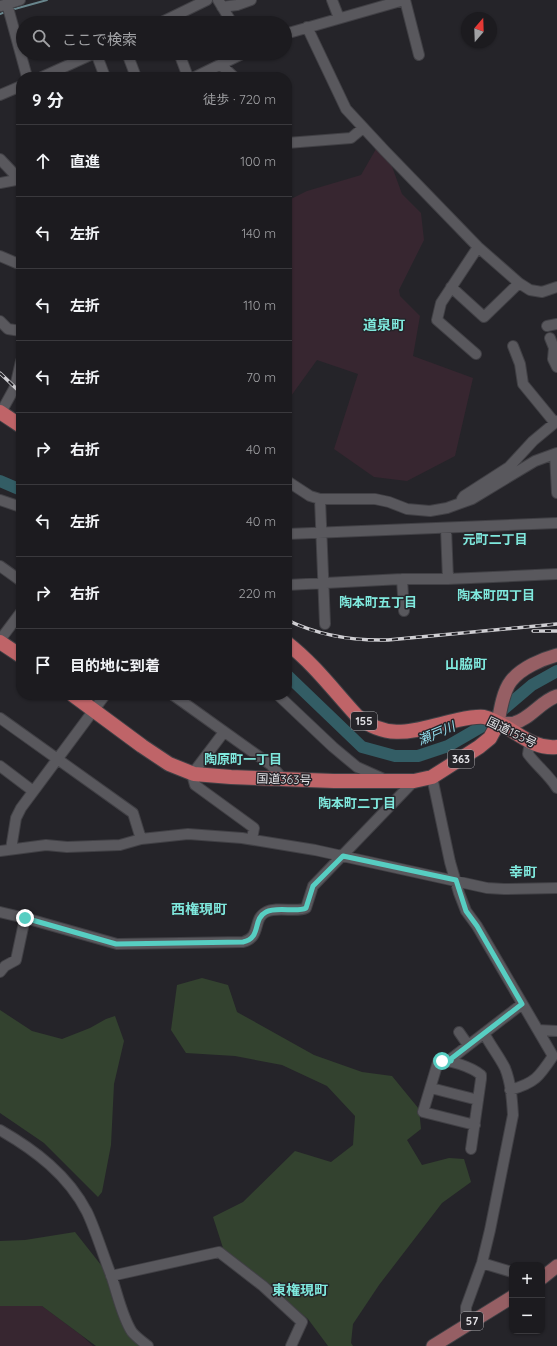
<!DOCTYPE html>
<html lang="ja">
<meta charset="utf-8">
<style>
body{margin:0;font-family:Quicksand,"Noto Sans JP",sans-serif;background:#29282c;color:#f1f3f6}
.controls{position:absolute;right:12px;bottom:12px;display:grid;overflow:hidden;border-radius:8px;box-shadow:0 1px 3px #0004}
.controls button{width:36px;height:36px;display:grid;place-items:center;padding:0;border:0;border-bottom:1px solid #3a393d;background:#1c1b1f;color:#f1f3f6;font:20px sans-serif}
.compass{position:absolute;left:461px;top:12px;width:36px;height:36px;border-radius:50%;background:#1c1b1f;box-shadow:0 1px 3px #0004;rotate:19deg}
.stop{position:absolute;width:12px;height:12px;margin:-9px;border:3px solid #57cec2;border-radius:50%;background:#fff}
.stop.end{background:#57cec2;border-color:#fff;box-shadow:0 1px 4px #0008}
.list{margin:0;padding:0;list-style:none}
h2{display:flex;justify-content:space-between;align-items:center;height:52px;margin:0;padding:0 16px;font-size:17px}
h2 small{font-size:13px;font-weight:400;color:#a0a1a4}
.list li{display:grid;grid-template-columns:26px 1fr auto;gap:12px;align-items:center;box-sizing:border-box;height:72px;padding:0 16px;border-top:1px solid #3a393d}
.list b{display:block;font-size:15px;white-space:nowrap}
.list em{font-size:13px;font-style:normal;color:#a0a1a4}
.icon{flex:none;width:22px;height:22px;fill:none;stroke:currentColor;stroke-width:2;stroke-linecap:round;stroke-linejoin:round}
.map{position:relative;flex:none;width:557px;height:1346px;overflow:hidden}
.search{position:absolute;background:#1c1b1f;box-shadow:0 1px 3px #0004;left:16px;top:16px;width:276px;height:44px;display:flex;align-items:center;gap:10px;box-sizing:border-box;padding:0 14px;border-radius:22px;color:#a0a1a4;font-size:15px}
.panel{position:absolute;background:#1c1b1f;box-shadow:0 1px 3px #0004;left:16px;top:72px;width:276px;height:628px;border-radius:16px}
.map>svg:first-child{display:block}
.education{fill:#372630}
.green{fill:#33422f}
.lines{fill:none;stroke-linecap:round;stroke-linejoin:round}
.stream{stroke:#68858c;stroke-width:2}
.river{stroke:#335d65;stroke-width:12}
.minor-casing{stroke:#414045;stroke-width:12}
.major-casing{stroke:#414045;stroke-width:15}
.highway-casing{stroke:#414045;stroke-width:16}
.minor{stroke:#59585d;stroke-width:10}
.major{stroke:#965f64;stroke-width:13}
.highway{stroke:#bf6468;stroke-width:14}
.rail-casing{stroke:#cfced2;stroke-width:3.5}
.rail{stroke:#252429;stroke-width:2;stroke-dasharray:6;stroke-linecap:butt}
.route{stroke:#57cec2;stroke-width:5}
.labels{text-anchor:middle;dominant-baseline:central;stroke-width:3;stroke-linejoin:round;paint-order:stroke}
.shield{fill:#252429;stroke:#abaaae;stroke-width:1}
.shield-label{font-size:11px;font-weight:bold;fill:#e4e3e7}
.street-label{font-size:12px;fill:#e4e3e7;stroke:#252429}
.neighbourhood-label{font-size:13px;font-weight:bold;fill:#7fe8dd;stroke:#252429}
.water-label{font-size:13px;font-style:italic;fill:#93dfef;stroke:#252429}
.quarter-label{font-size:14px;font-weight:bold;fill:#7fe8dd;stroke:#252429}
</style>
<div class="map">
<svg width="557" height="1346" viewBox="0 0 557 1346">
<rect width="100%" height="100%" fill="#252429"/>
<path class="education" d="M376,149l14,12 12,33 19,19 3,27 -25,50 1,6 20,20 -7,40 60,22 -18,78 -48,25 -33,-4 -40,-28 24,-75 -41,-14 -26,36 -4,-2v-193l20,-10 54,-16z
M0,1306h42l39,29 12,11h-93z"/>
<path class="green" d="M202,978l26,7 9,27 77,43 48,17 30,4 27,33 2,20 -14,11 15,25 27,-7 15,1 7,23 -29,21 -63,82 -26,39 -2,19 2,3h-25l-20,-27 -84,-68 -11,-34 30,-15 52,-51 36,11 22,-17 2,-29 -28,-30 -45,-21 -47,-9 -49,-3 -15,-23 6,-45z
M0,1010l32,21 30,8 28,-11 16,-9 9,-3 9,25 -10,43 -3,61 -9,47 -4,5 -54,-54 -44,-30z
M75,1232l30,38 39,76h-48l-54,-40h-42v-65l25,-1z"/>
<g class="lines">
<path class="stream" d="M11,10l36,-10
M0,14l5,-2"/>
<path class="river" d="M0,481l21,9
M287,675l75,72 33,9h23l30,-10 38,-22 46,-39 25,-14"/>
<defs>
<path id="minor" d="M218,0l14,23
M332,0l7,18
M405,0l14,55
M7,4l20,73
M1,6l19,-6
M222,7l15,-2 14,-5
M160,23l47,-23
M307,27l39,82 39,42 93,96 41,36 11,7 12,2 15,-5
M285,34l119,-34
M96,53l9,24
M127,53l9,24
M179,53l9,24
M221,65l13,12
M42,77l53,-24
M195,77l49,-24
M0,95l21,-9
M287,143l64,-5 12,-10
M0,159l19,20
M0,183l21,-4
M0,256l21,9
M451,287l33,30 35,-34
M0,321l8,8 13,2
M547,326l10,-2
M550,338l4,10 -1,11 4,8
M513,346l7,18 3,20 32,39
M476,354l-39,-34 4,-17 37,-56
M0,414l15,-27 6,-26
M555,454l2,39
M287,481l23,15 10,3h55l14,3 18,7 23,2 17,-3 25,-9 63,-38 22,-8
M320,499l5,125
M462,499l2,-3 45,-29 24,-26 24,-20
M0,500l21,7
M446,528l2,51
M287,534l270,-11
M0,566l21,15
M402,579l2,32
M287,585l115,-6h46l109,-5
M0,640l21,-28
M173,695l98,70 12,14
M278,695l55,52 24,20 29,13
M0,718l133,95 8,26
M224,732l-28,37 -3,9 2,7 59,43 -2,11
M530,742l-2,12c9,12 21,21 29,34
M0,766l33,25
M432,777l18,85 9,31 7,18 11,15 76,130c-14,21 -18,27 -43,34
M11,849l5,-31 5,-10 84,-113
M0,851l46,-6 21,2 53,-2 21,-6 47,-5 54,4 73,12 172,38 17,1 53,-1
M0,912l25,6 92,26 126,-2c19,-5 9,-23 23,-30 11,-6 31,1 40,-4l7,-22 101,-105
M0,972l5,-6 11,-6 9,-42
M538,1030l19,1
M459,1032l9,13
M451,1061l1,-3 70,-54
M431,1088l47,12
M0,1130c35,20 68,45 87,82 9,19 16,43 24,63 6,17 11,42 21,57 4,5 11,10 16,14
M471,1149l10,-70v-4c-8,-7 -33,-17 -43,-13l-15,50 52,13
M482,1263l30,9
M111,1276l108,-24 44,34 39,36 -11,24
M469,1323l-3,-5v-11l16,-44 8,-33 23,-115c-1,-16 -2,-32 -8,-47 -6,-12 -15,-23 -21,-35"/>
<path id="major" d="M557,655c-15,4 -36,13 -46,26 -8,10 -11,30 -13,42 5,0 11,1 16,0 16,-4 27,-22 43,-27
M542,1278l15,-12
M433,1346l79,-49"/>
<path id="highway" d="M0,412l21,14
M0,642l21,14
M287,643c27,21 47,48 70,73 33,27 60,13 96,5 10,-2 21,-5 31,-4 26,6 44,33 73,30
M73,695l69,51 27,18 25,10 37,3 103,4h80l18,-4 47,-30 11,-9 8,-15"/>
</defs>
<use href="#minor" class="minor-casing"/>
<use href="#major" class="major-casing"/>
<use href="#highway" class="highway-casing"/>
<use href="#minor" class="minor"/>
<use href="#major" class="major"/>
<use href="#highway" class="highway"/>
<defs>
<path id="rail" d="M0,373l21,20
M287,620c33,16 65,21 101,20l169,-16
M533,631h24"/>
</defs>
<use href="#rail" class="rail-casing"/>
<use href="#rail" class="rail"/>
</g>
<g class="lines">
<path class="route" d="M25,918l91,26 127,-2c19,-4 9,-23 23,-30 11,-6 31,1 40,-4l7,-22 30,-30 113,24 10,31 11,15 45,78 -70,54 -1,3h-9"/>
</g>
<g class="labels">
<g class="shield">
<rect x="351" y="712" width="26" height="18" rx="3"/>
<rect x="448" y="750" width="26" height="18" rx="3"/>
<rect x="461" y="1312" width="22" height="18" rx="3"/>
</g>
<g class="shield-label">
<text x="364" y="721">155</text>
<text x="461" y="759">363</text>
<text x="472" y="1321">57</text>
</g>
<g class="street-label">
<text transform="translate(512 732) rotate(26)">国道155号</text>
<text transform="translate(284 779) rotate(2)">国道363号</text>
</g>
<g class="neighbourhood-label">
<text x="495" y="539">元町二丁目</text>
<text x="496" y="595">陶本町四丁目</text>
<text x="378" y="602">陶本町五丁目</text>
<text x="243" y="759">陶原町一丁目</text>
<text x="357" y="803">陶本町二丁目</text>
</g>
<g class="water-label">
<text transform="translate(436 733) rotate(-23)">瀬戸川</text>
</g>
<g class="quarter-label">
<text x="384" y="325">道泉町</text>
<text x="466" y="664">山脇町</text>
<text x="523" y="872">幸町</text>
<text x="199" y="909">西権現町</text>
<text x="300" y="1290">東権現町</text>
</g>
</g>
</svg>
<div class="controls">
<button>+</button>
<button>−</button>
</div>
<svg class="compass" viewBox="-18 -18 36 36"><path d="M0-13l5 13h-10z" fill="#e53935"/><path d="M0 13l5-13h-10z" fill="#a0a1a4"/></svg>
<div class="stop" style="left:442px;top:1061px"></div>
<div class="stop end" style="left:25px;top:918px"></div>
<div class="search"><svg class="icon" aria-label="search" viewBox="0 0 24 24"><circle cx="10" cy="10" r="6"/><path d="M15 15l6 6"/></svg>ここで検索</div>
<section class="panel">
<h2>9 分<small>徒歩 · 720 m</small></h2>
<ul class="list">
<li><svg class="icon" aria-label="ahead" viewBox="0 0 24 24"><path d="M12 20V5M6 11l6-6 6 6"/></svg><div><b>直進</b></div><em>100 m</em></li>
<li><svg class="icon" aria-label="left" viewBox="0 0 24 24"><path d="M17 20v-9H6M10 6l-5 5 5 5"/></svg><div><b>左折</b></div><em>140 m</em></li>
<li><svg class="icon" aria-label="left" viewBox="0 0 24 24"><path d="M17 20v-9H6M10 6l-5 5 5 5"/></svg><div><b>左折</b></div><em>110 m</em></li>
<li><svg class="icon" aria-label="left" viewBox="0 0 24 24"><path d="M17 20v-9H6M10 6l-5 5 5 5"/></svg><div><b>左折</b></div><em>70 m</em></li>
<li><svg class="icon" aria-label="right" viewBox="0 0 24 24"><path d="M7 20v-9h11M14 6l5 5-5 5"/></svg><div><b>右折</b></div><em>40 m</em></li>
<li><svg class="icon" aria-label="left" viewBox="0 0 24 24"><path d="M17 20v-9H6M10 6l-5 5 5 5"/></svg><div><b>左折</b></div><em>40 m</em></li>
<li><svg class="icon" aria-label="right" viewBox="0 0 24 24"><path d="M7 20v-9h11M14 6l5 5-5 5"/></svg><div><b>右折</b></div><em>220 m</em></li>
<li><svg class="icon" aria-label="arrive" viewBox="0 0 24 24"><path d="M6 21V4h12l-3 4 3 4H6"/></svg><div><b>目的地に到着</b></div></li>
</ul>
</section>
</div>
